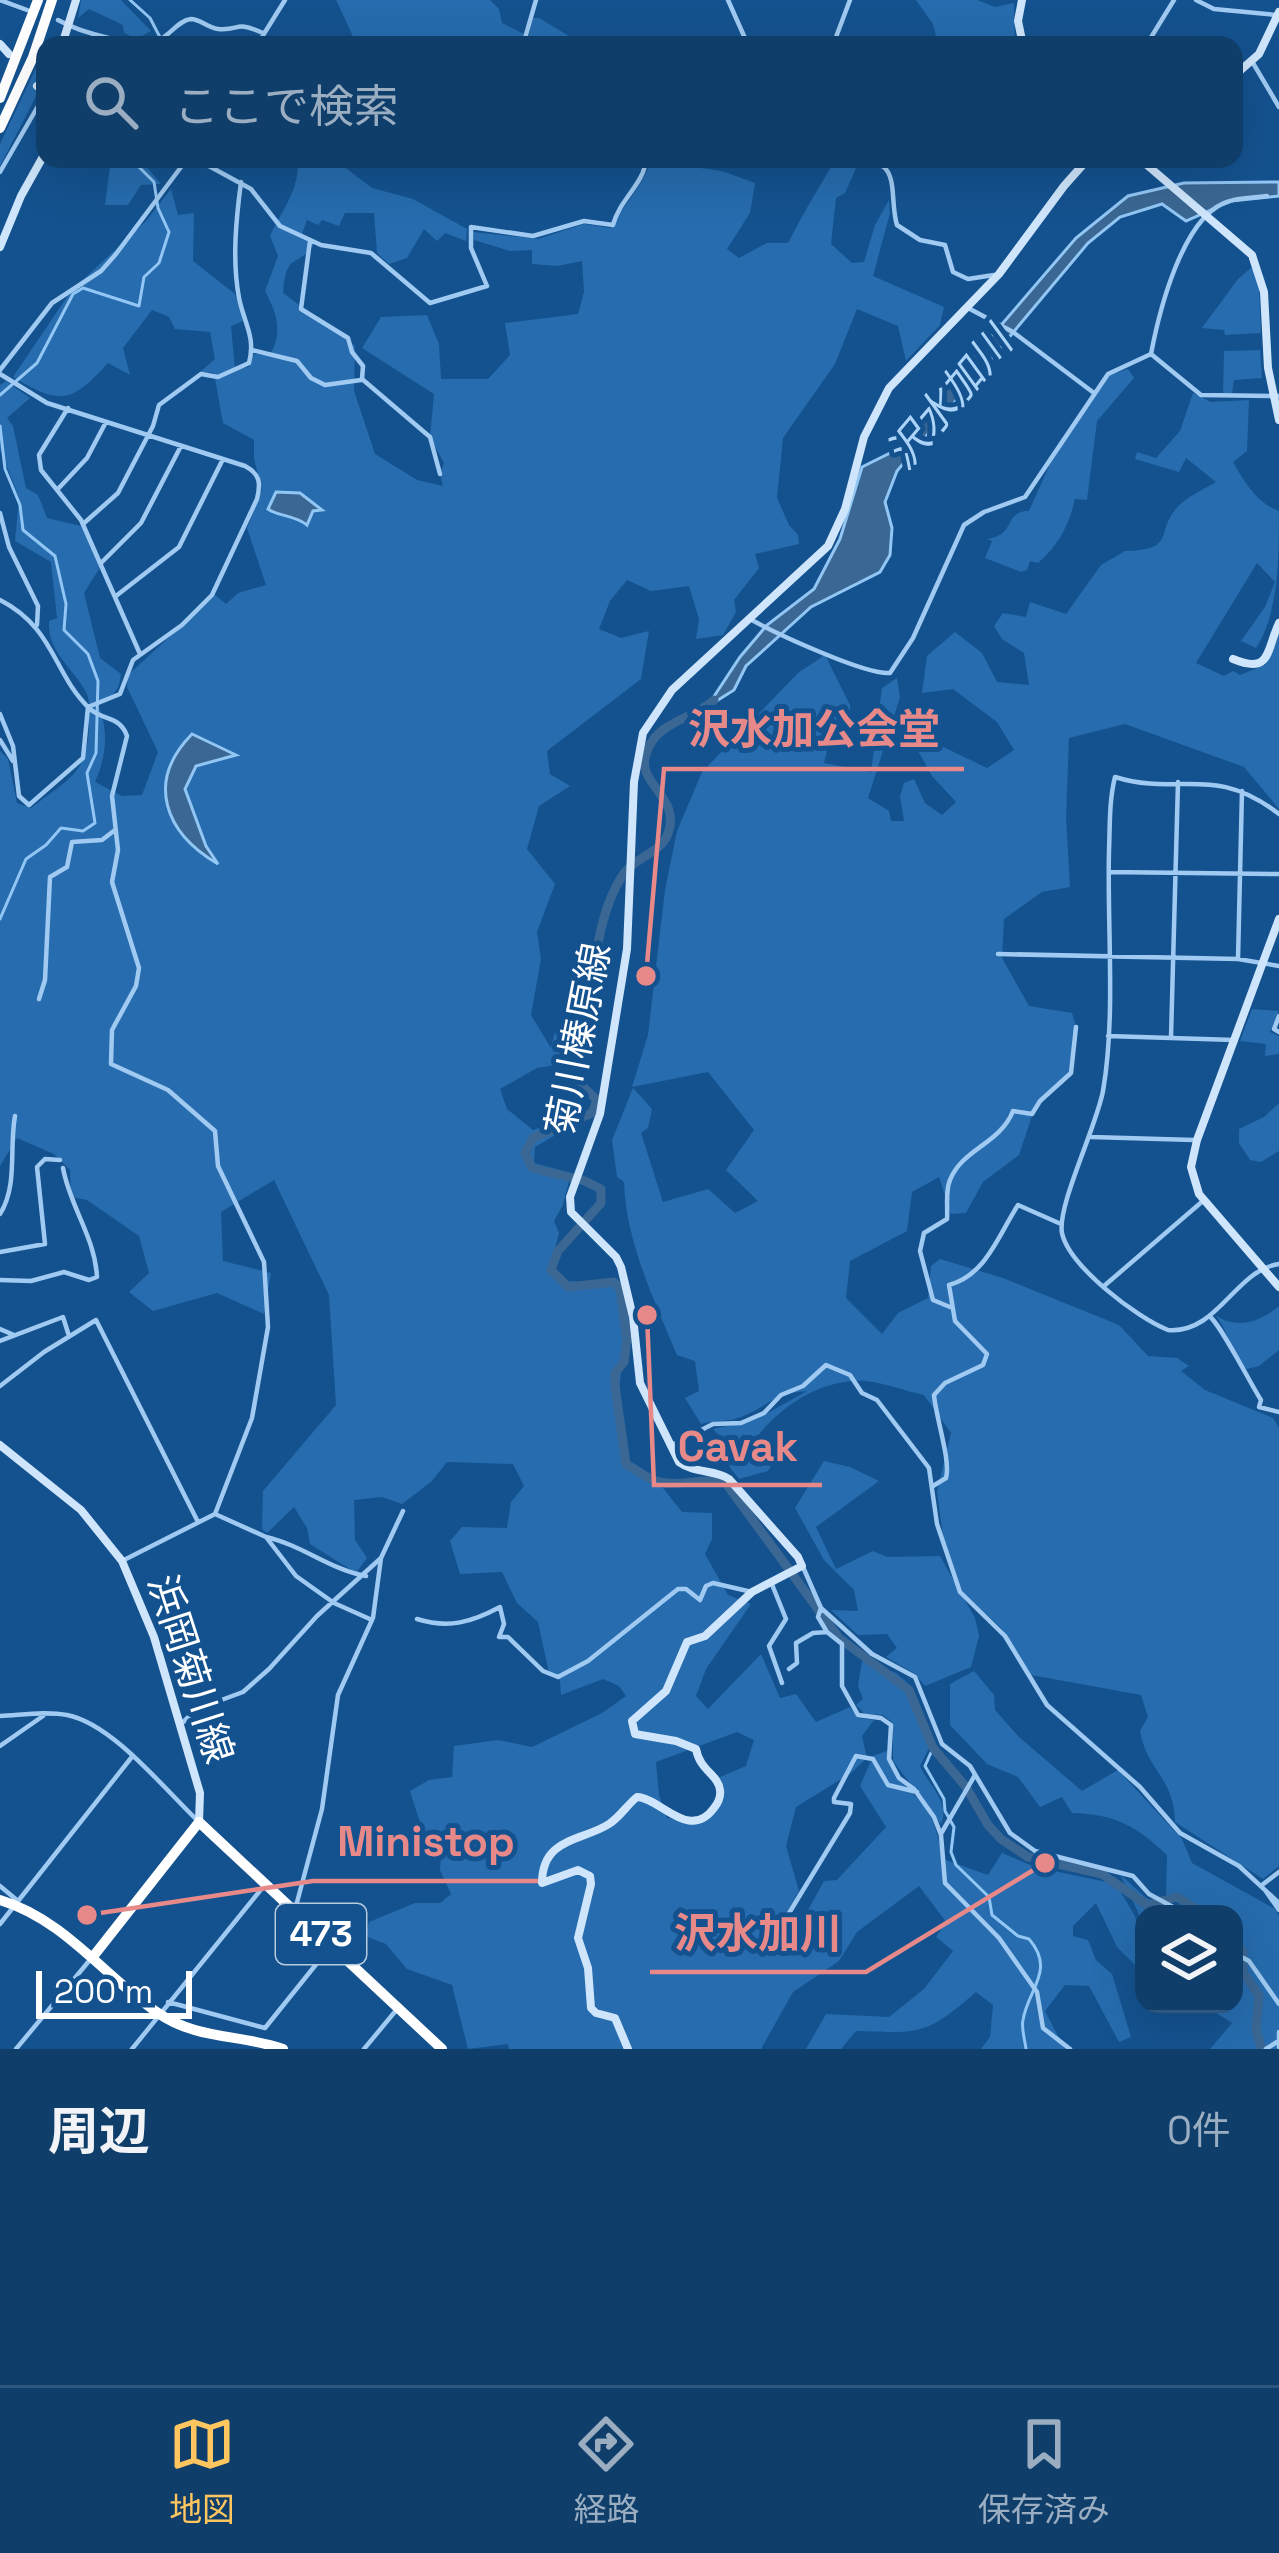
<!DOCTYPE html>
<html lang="ja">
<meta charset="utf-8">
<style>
body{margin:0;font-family:"Space Grotesk","Noto Sans JP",sans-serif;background:#184571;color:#f1f3f6}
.controls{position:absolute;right:36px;bottom:36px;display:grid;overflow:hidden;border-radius:24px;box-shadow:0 12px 48px #0002}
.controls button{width:108px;height:108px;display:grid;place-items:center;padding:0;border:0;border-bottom:3px solid #2f577e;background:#0f3e6b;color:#f1f3f6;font:60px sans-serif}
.scale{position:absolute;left:36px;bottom:30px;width:156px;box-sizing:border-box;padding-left:12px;border:6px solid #fff;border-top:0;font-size:33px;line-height:42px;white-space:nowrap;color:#fff;-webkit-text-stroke:9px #14528f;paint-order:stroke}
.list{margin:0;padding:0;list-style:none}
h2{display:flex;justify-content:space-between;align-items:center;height:156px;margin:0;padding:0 48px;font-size:51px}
h2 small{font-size:39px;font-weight:400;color:#9baec1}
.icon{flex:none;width:66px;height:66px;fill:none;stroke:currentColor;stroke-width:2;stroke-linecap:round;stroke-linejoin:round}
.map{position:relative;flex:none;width:1279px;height:2049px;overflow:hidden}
.search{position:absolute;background:#0f3e6b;box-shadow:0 12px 48px #0002;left:36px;right:36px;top:36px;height:132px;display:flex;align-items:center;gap:30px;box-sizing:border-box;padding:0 42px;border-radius:24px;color:#9baec1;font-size:45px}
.sheet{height:336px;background:#0f3e6b}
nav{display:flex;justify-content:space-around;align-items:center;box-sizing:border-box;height:168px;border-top:3px solid #2f577e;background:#0f3e6b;font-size:33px;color:#9baec1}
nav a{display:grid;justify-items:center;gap:6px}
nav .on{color:#ffc65f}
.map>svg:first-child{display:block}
.green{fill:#266cae;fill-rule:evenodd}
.water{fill:#3a6793;stroke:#92c6f4;stroke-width:3}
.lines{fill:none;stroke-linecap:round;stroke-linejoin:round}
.stream{stroke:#92c6f4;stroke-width:3}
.river{stroke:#3a6793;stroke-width:9}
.street{stroke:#a0caf1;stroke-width:4.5}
.secondary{stroke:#cee5fb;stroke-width:8}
.highway{stroke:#fff;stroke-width:10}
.labels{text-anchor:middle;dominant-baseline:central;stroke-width:10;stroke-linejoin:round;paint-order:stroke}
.shield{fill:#14528f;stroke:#b8cbdd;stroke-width:3}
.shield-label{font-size:36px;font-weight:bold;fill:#fff}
.street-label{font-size:39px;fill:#fff;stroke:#14528f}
.water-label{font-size:42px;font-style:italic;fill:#acd4f8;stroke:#14528f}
.leader{fill:none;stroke:#e88989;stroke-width:4.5}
.callout-dot{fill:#e88989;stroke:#14528f;stroke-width:4.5}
.callout-label{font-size:42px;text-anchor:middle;font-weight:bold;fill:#e88989;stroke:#14528f;stroke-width:10;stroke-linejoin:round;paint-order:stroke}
</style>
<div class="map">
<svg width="1279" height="2049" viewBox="0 0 1279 2049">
<rect width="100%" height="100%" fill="#14528f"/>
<path class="green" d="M81,0h40l30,31 -14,8 -13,-6 -1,-8 -34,-16 -11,9z
M336,0h154l9,9 3,14 22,11 -5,11h-22l-4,-8 2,8h-138z
M916,0h61l18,7 19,-4 1,42h-77l-5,-21z
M533,18h6l45,27h-58z
M45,49l-1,32 -44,85v-22z
M107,159h33l21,25 -20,1 -13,20h-23l5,-39z
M283,159h51l38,29 41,11 54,30 -1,12 -21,-8 -8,8 -13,-12 -17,29 -18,6 -12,-11 -3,-40h-29l-6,13 -17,-6 -4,5 -11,-5 -5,14 14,7c-17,29 -30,8 -33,52l72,53 -1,45 21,63 42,26 26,6 -3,-12 4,-11 -14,-26 4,-43 -72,-46 19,-31 46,-2 12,29 2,35h47l22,-24 -5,-32 73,-9 6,-22 -2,-31 -25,5 -25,-2v-14l-22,1 -36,-11 -1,-8 65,7 46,-15 27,4c12,-23 34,-44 40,-69h19l2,5 50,7 33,12 -5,30 -23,36 12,9 28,-15h21c14,-28 31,-56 48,-84h24l-15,34 -9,5 -5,46 21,19 12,-1 11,-37 14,-25 1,13 -17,63 71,31 -4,18 -34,36 -8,-35 -41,-17 -22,55 -52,74 -6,60 12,27 9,10 1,9 -44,10 4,14 -25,32 2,12 -13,23 -27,4 3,-20 -10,-33 -38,5 -24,-11 -17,21 -11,28 22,9 28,-7 -8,48 -94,72 3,23 20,12 -31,20 -12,43 28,35 -18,48 4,27 -10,56 20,33 4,-17 20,12 -8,20 -30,5 -37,21 7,20 26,21 23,-8 3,11 -24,14 -1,16 37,10 -8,32 -9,16 5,12 -8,32 14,16 42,2 10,5 9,31 -7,74 7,71 37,24 19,24 30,1v26l-7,15 23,41 23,9 -45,65 -10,27 12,13 53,-55 19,44 16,-4 20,28 34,-15 8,11 16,2 -12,16 5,22 -16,15 -55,34 -10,39 13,45 -19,33 18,4 26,-47 13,-1 49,-53 -26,-41 13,-30 14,-5c4,31 33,42 45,68 5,12 8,27 11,40l45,16 14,-22 33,14 81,17 19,32 4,20 5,2v20l-8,8 -19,-19 -21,-44 -23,23v10l15,4 8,20 16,14 19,63 -12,5 -30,-56 -24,-1 -20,26 20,38h-84l9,-12 3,-32 -17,-13c-50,44 -56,41 -120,39l-15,18h-35l20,-35 63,3 35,-28 29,-38 -17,-14 10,-15 -27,-36 -62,46 -18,29 -46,31 -32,57h-252l-1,-5 -40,5 -16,-64 -45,-16 -21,-25 -21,-8 4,-14 46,-19h25l11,-9 -11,-24 1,-20 -20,-24 -11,-35 19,-11 23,-3 2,-31 44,-6 34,7 70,-34 24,-17 -7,-10 -16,-7 -42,16 -1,-15 -11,-7 -11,-51 -21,-19 -15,-31 -42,2 -10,-33 12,-14 45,1 4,-26 13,-16 -11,-22 -66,-2 -16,20 -29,22 -20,-7 -28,3 1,40 12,18 -11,15 -46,-29 -3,-16 -13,-21 -27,26 -5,-4 1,-38 73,-86 -7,-110 -55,-115 -53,32 2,49 48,12 -7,41 -47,-21 -64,18 -24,-19 20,-19 -10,-37 -52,-36 -16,-3 -1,-27 -16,-16 -37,-16 -17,28v-415l8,8 9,44 14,5c38,-30 58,-34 58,-87 0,-8 1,-20 -2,-27 -13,-26 -40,-41 -38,-73l8,-3 -6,-56 -36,-21 4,-43 -19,-49v-64l6,-4 24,17 -23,20 6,8 13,62 12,7 9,23 34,8 20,40 -17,27 16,65 21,16c-2,18 -8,23 -24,28 12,27 10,53 -2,80l27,14 20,-1 16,-43 -31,-65 1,-12 87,-80 11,9 12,-11 28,-8 -19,-57 15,-38 -8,-31v-19l-31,-17 -9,-50 -14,-1 15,-13 -5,-27 -35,-3 -6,-12 -17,-7 -29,38 7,27 -22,-12c-37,41 -48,42 -95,14l58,-86 75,-70 25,-32 7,26 16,-2 -1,48 42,33 8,27 -12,5 4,43 14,-2 5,-13 16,1c13,-24 7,-41 -5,-64l13,-35 -8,-20c12,-26 26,-41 28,-69zM737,1732l17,8 -8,26 -28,12 5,13 -21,28 -35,-1 -8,-23 -3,-33z
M1252,267l7,20 2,46 -36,2 -1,-5 -22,-2 36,-49z
M1260,350l2,28 -28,2 -2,13h-9l1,-42z
M1128,369l6,9 -37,43 -10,79 -12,-1c-6,26 -16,46 -37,64l-8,-2 -3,9 -6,2 -36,-14 7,-17 -5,-2c30,-4 16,-28 42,-28l25,-56 52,-79z
M1193,393l18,9 38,-2 -2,51 -14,11c11,20 24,41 46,49 0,46 0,102 -23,137l-15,-7 24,-34 10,-25 -18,-19 -61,100 28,13 9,-5 7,4 25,-10 14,-32v176l-35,-42 -119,-43 -56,14 -3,80 4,69 -28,5 -38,27 -2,39 27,48 43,7 4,14 -5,46 -37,37 -15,45 -36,27 -17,31 -15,1 -12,-37 -27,15 -5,39 -57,30 -4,37 36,36 16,-21 30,-15 3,-32 9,-7 63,19 116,47 29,31 29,2 12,8 -8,5 24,19 68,28 6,10v438l-16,13 -88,-57c-1,-45 -28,-51 -35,-91l8,-14 -7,-22 -110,-20 -30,-47 -38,-35 -19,-49 -7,-52 14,-59 -27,-38c-19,-4 -39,-12 -58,-14 -46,-3 -88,27 -114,62l23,17 -7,11 -29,8 -10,-13 -1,-21 -15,-16 44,-10 50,-28c-35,3 -37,14 -66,26 -12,5 -27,3 -40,7l-16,-26 14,-7 -4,-30 -18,-6c-23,-55 -51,-113 -53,-173l-7,-5 -5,-37 21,-52 19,21 -4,19 -7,5 22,69 45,-13 27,24 23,-12 -32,-31 28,-40 -46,-58 -76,15 16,-52 17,-145 12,-59 25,-59 96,-99 27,-18 25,50v24l-19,5 -7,29 47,9 11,-84 15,-10 3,19 -32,101 21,13 2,10h13l-4,-25 4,-13 10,-4 11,24 17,12 14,-13 -24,-26 -26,-47 81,39 27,-18 -17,-28 -44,-33 -31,4 5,-37 28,-24 27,21 15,29 32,3 -5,-32 -22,-14 -8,-13 9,-13 23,4 4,-15 36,12 35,-49 24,-14c56,-1 26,-22 58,-49 10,-8 23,-14 33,-20l-30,-24 -7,14 -44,-13 2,-7 19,6 24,-27z
M1252,1009l27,2 -9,21 9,4v18l-14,2 1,-12 -26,-3z
M1279,1103v48l-18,11 -11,-2 -11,-17v-14l25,-12z
M1279,1306v44l-20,16 -12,3c-17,-12 -17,-38 -32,-54 20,14 44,8 64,-9z
M824,1461l26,6 29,14 -63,46 20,42 37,-18 14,6 53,-1 35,62 4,18 -8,31 -46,19 -10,-12 -29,-17 11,-9 -10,-14 -29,1 -27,-25 27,1 -4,-21 -30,-30 -29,-52z
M862,1661l34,12 14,12 21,59 -11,22c8,19 31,36 21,58l-48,-63v-38l-10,-8 -18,-1 -9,-9 7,-6 -5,-13z
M974,1671l20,24 1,15 24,27 63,54 36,-21 64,69 10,24 83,46 4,7v133h-69l22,-26 -20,-13 1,-6h21v-22l14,-13 -14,-13v-42h-51l-8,-20 -9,3 1,-42c-31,-29 -52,-41 -95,-42l-10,-16 -22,10 -22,-30 -31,-13 -37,-39v-41z
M1120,1874l26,24 25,11 3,5h-30l-1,18 -5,-20z"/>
<path class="water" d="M1279,182v14l-48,5 -45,20 -24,-17 -42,13 -32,26 -191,228 -12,31 7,26 -2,27 -10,17 -69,35 -65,59 -12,24 -27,17 33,-50 27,-32 47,-36 26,-50 22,-72 30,-15 184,-214 52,-42 56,-13z
M276,492l24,1 22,17 -9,1 -6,14c-12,-10 -30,-9 -39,-16z
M192,734l44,21 -40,11 -11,23 21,57 12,18c-53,-31 -73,-82 -26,-130z"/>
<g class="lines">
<path class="stream" d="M130,0l20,18 14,27
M0,395l37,-32 36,-69 10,-6 56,18 5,-29 15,-14 10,-31 -11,-24 -4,-26 -23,-23
M0,426l5,43 15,36 3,25 32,26 11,48 -2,26 24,24 10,27 -2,72 -9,20 8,50 -12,8 -22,-3 -15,17 -20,14 -26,60
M933,1748l-8,18 19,33 1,12 9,16 -3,25 5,13 33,32 3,18 26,21 11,3c27,31 -1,50 -6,81 -2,8 2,20 3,29"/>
<path class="river" d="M714,700c-23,21 -61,21 -69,58 -6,27 38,41 22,78 -7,16 -31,22 -42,36 -27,37 -32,99 -35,144 -6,20 -23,30 -28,51l35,33 -5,13 -59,25 -8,15 7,15 53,13 16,8v14l-43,48 -7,19 17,17 46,-5 6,6 7,52 -3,22 -9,11v13l11,78c9,5 18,12 27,16 22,9 48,-3 72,2l114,156 70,52 24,58 33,39 22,38 13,14 27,18 74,17 45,31 30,-8 27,17
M1234,1939l9,13v20l16,24 -3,34 6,19"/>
<path class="street" d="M0,0l27,10
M728,0l20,45
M1196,0l18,9 62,6
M58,20c21,12 80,29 101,20 11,-5 20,-20 32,-21 9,0 17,9 27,10 23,2 16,-9 45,4
M257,45l28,-45
M523,45l13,-45
M833,45l17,-45
M1163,45l-13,-6 24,-39
M1253,63l26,44
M196,159l55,30 29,37 41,19 50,8 59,50 57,-17 -16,-38v-21l62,9 51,-15 29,4c6,-25 32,-42 33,-66
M849,159l5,6c50,-13 34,32 43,60l23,15 25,5 8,27 15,7 26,-4
M0,172l45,-78
M310,241l-9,68 47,29 4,14 11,14 -1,13 68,58 10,37
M970,309l43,23 81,61
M252,350l45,11 14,17 14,7 36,-5
M1151,354c8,-42 32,-141 79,-153 11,-4 25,-3 37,-5
M1151,354l50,41 78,1
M0,370l52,-67 49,-32 15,-17 71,-95
M0,374l47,29 198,63c15,8 16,17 12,33l-45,96 -30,30 -49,35 -13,34 -32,13 -5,51 -54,47 -10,-9 -6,-50 -13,-32
M68,408l-29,47 2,15 40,50 59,134
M57,490l30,-32 19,-36
M0,513l9,34 29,59 -1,19
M83,524l35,-31 35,-67 6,-21 42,-31 17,3 31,-14c7,-26 -5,-40 -10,-65 -7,-38 -3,-78 2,-116
M102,562l39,-39 40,-77
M116,596l63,-49 44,-88
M0,600c55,28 53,74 90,109 14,12 30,7 37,27l-15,60 6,54 -6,32 27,86 -3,18 -24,44 -1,34 57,26 47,41 3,35 46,96 4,65 -16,91 -37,96 -93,47
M750,619c25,14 115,56 140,54l23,-35 51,-113 20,-13 41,-15 83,-123 43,-20
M0,740l13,21
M1279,814c-66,-51 -100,-17 -164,-37 -6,24 -5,49 -6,74 -2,77 7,165 -6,240 -7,37 -46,115 -41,142 7,33 75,85 106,97 50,4 67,-60 111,-66
M1109,872l170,2
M998,954l240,5 41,7
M1238,959l4,-168
M39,999l6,-19 5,-103 17,-10 5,-25 30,-2 13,-10
M1279,1016l-5,13 5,3
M1108,1036l126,4
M1171,1037l7,-255
M1091,1137l103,3
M0,1214c18,-28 9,-66 15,-98
M0,1252l45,-8 -8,-77 8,-8 15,1
M0,1280l31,1 33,-9 25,8 8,-3c-2,-40 -27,-70 -34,-109
M1104,1286l100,-86
M950,1307l-17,-7 -13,-49 4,-18 23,-14c1,-12 -2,-28 3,-39 12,-31 50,-36 63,-69l19,3 8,-13 31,-28 5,-46
M1209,1316c11,7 41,67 52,84l-2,7 20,5
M0,1329l14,6
M0,1341l63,-24 6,19
M0,1386l44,-34 52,-32 102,202
M670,1446l43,-22 28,-1 23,-10 17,-18 22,-9 23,-21 24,10 12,18 15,7 52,68 8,56 23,68 45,44 42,69 93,82 40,46 59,33 40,37
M933,1486l13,-8c5,-17 -10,-60 -12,-83l11,-12 38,-18 4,-11 -32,-33 -6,-36c37,-10 49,-49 69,-80l43,19
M215,1514l51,23 30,39 38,27 38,17 -34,75 -16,114 -26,97
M266,1537c36,8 65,33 100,39
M803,1567l18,41 51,46 43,23 27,67 28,22 40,67 25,18 98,25 16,18 37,20
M771,1582l15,37 -17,27 13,37
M821,1608l-3,9 9,15 15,12v42l16,29 23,3 10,7 -2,34 10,19 15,11 20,28 7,18 4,48 54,55 38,54 6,36 27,21
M373,1618l8,-60
M417,1619c32,10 55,3 83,-12l4,17 -5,13h9l35,34 15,6 30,-16 90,-72h8l14,11 6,-14 7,-3 39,9
M789,1669l8,-6 -1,-20 17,-10 14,-1
M0,1716c22,-1 45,-5 67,-1 46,9 98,75 132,107
M180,1725l17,-16 46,-17 26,-23 48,-53 64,-58 22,-47
M0,1746l43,-30
M942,1832l33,-57
M1262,1885l17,-13
M0,1886l18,15
M1265,1890l14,20
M783,1923l67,-110 1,-9 -17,-2v-4l22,-42 17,3 15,26 29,7
M0,1924l131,-166
M1234,1953l15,8 30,43
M168,2002l97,26 65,-81
M1279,2032v15
M16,2049l73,-88
M132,2049l131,-162
M364,2049l34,-41
M1266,2049l11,-7"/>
<path class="secondary" d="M1022,0l-4,21 5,24
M0,44l9,10
M62,45l14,-45
M1234,76l25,-22 20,-42
M37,86l8,6
M1140,159l112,96 12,37 4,76 11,52
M0,247l21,-51 24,-43
M1233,659c39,16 33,-9 46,-36
M1279,919l-82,221 -6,27 8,27 80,93
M0,1445l81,65 41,51 32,76 46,156 -1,29
M628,2049l-13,-31 -19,-5 -5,-5 -3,-40 -10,-30 13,-54 -1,-8 -12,-6 -36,13c0,-46 41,-42 67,-59 11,-7 18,-19 28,-27 24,1 52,45 77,11 4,-5 7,-11 6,-18 -2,-16 -20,-19 -24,-41l-20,-8 -41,-7 -3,-13 34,-30 21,-49 18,-6 47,-44 50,-26 -4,-9 -69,-78c-15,-10 -34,-5 -50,-17l-39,-79 -7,-66 -12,-50 -5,-10 -45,-45 -1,-15 30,-83 27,-165 7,-167 9,-49 29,-43 156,-144 17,-37 19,-72 25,-49 110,-114 65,-88 24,-27"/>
<path class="highway" d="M0,98l38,-98
M0,128l33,-71 19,-57
M0,1900c64,19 105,77 158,113 39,27 83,21 125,36
M92,1958l107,-136 243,227"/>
</g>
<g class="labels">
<rect class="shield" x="276" y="1904" width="90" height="60" rx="9"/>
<g class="shield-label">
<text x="321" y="1934">473</text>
</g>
<g class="street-label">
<text transform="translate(578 1039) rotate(-79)">菊川榛原線</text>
<text transform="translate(191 1669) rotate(72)">浜岡菊川線</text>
</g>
<g class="water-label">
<text transform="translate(949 398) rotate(-50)">沢水加川</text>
</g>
</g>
<path class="leader" d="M646 976L664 769H964M647 1315L654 1485H822M87 1915L313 1881H538M1045 1863L866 1972H650"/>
<g class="callout-dot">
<circle cx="646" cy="976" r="12"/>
<circle cx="647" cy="1315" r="12"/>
<circle cx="87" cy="1915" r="12"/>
<circle cx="1045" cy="1863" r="12"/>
</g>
<g class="callout-label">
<text x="814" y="744">沢水加公会堂</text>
<text x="738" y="1461">Cavak</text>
<text x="426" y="1856">Ministop</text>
<text x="758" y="1948">沢水加川</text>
</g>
</svg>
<div class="controls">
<button><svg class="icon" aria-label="layers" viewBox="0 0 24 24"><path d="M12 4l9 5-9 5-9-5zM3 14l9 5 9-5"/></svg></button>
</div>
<div class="scale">200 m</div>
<div class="search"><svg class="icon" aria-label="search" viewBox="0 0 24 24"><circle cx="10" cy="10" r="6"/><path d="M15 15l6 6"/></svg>ここで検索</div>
</div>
<section class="sheet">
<h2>周辺<small>0件</small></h2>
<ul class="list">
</ul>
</section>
<nav>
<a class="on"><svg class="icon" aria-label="map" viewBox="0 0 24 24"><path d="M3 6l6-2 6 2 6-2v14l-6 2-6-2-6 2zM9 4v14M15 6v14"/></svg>地図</a>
<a><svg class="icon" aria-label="directions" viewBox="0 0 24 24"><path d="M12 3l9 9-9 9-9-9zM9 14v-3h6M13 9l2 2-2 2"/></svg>経路</a>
<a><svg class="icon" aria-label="saved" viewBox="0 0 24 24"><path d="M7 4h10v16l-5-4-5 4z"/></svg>保存済み</a>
</nav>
